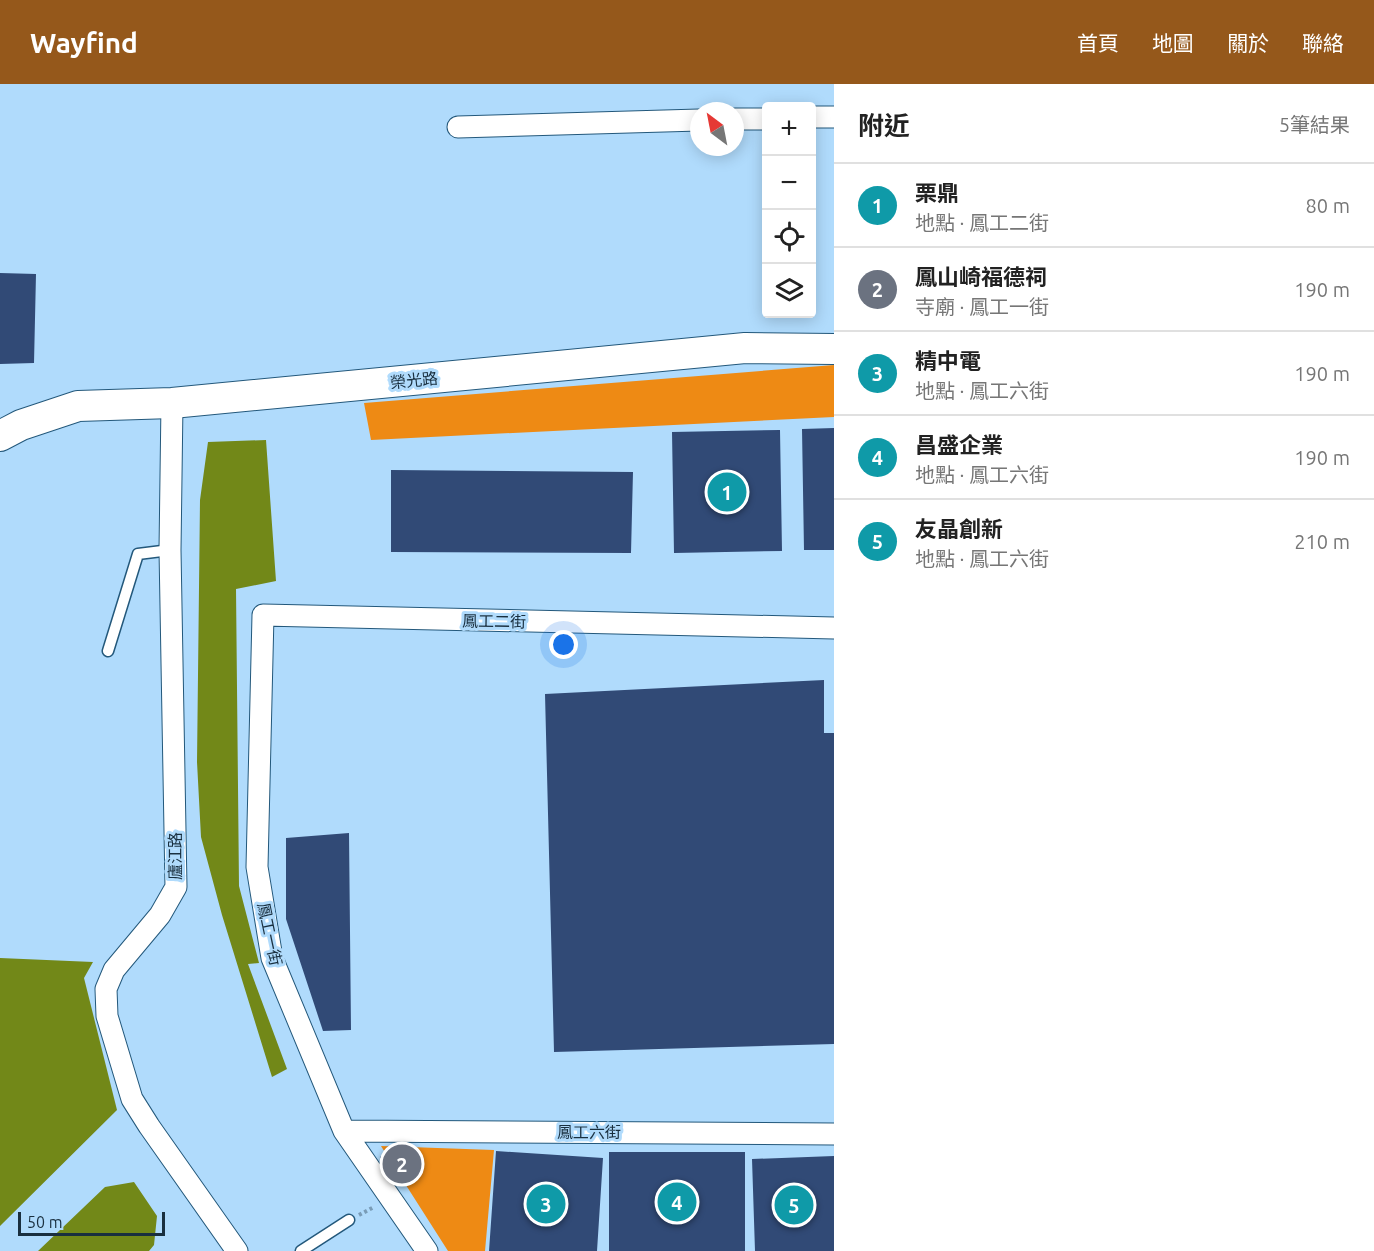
<!DOCTYPE html>
<html lang="zh-TW">
<meta charset="utf-8">
<style>
body{margin:0;font-family:Ubuntu,"Noto Sans TC",sans-serif;background:#f2f2f2;color:#222}
.controls{position:absolute;right:18px;top:18px;display:grid;overflow:hidden;border-radius:6px;box-shadow:0 3px 15px #0003}
.controls button{width:54px;height:54px;display:grid;place-items:center;padding:0;border:0;border-bottom:2px solid #e0e0e0;background:#fff;color:#222;font:30px sans-serif}
.compass{position:absolute;left:690px;top:18px;width:54px;height:54px;border-radius:50%;background:#fff;box-shadow:0 3px 15px #0003;rotate:328deg}
.scale{position:absolute;left:18px;bottom:15px;width:147px;box-sizing:border-box;padding-left:6px;border:3px solid #192f3f;border-top:0;font-size:16px;line-height:21px;white-space:nowrap;color:#192f3f;-webkit-text-stroke:4px #b0dbfc;paint-order:stroke}
.you{position:absolute;left:564px;top:561px;width:21px;height:21px;margin:-15px;border:4px solid #fff;border-radius:50%;background:#1a73e8;box-shadow:0 0 0 9px #1a73e833}
.badge{display:grid;place-items:center;width:39px;height:39px;border-radius:50%;background:#95581b;color:#fff;font-size:20px;font-weight:700}
.pin{position:absolute;translate:-50% -50%;border:3px solid #fff;box-shadow:0 2px 6px #0006}
.list{margin:0;padding:0;list-style:none}
h2{display:flex;justify-content:space-between;align-items:center;height:78px;margin:0;padding:0 24px;font-size:26px}
h2 small{font-size:20px;font-weight:400;color:#767676}
.list li{display:grid;grid-template-columns:39px 1fr auto;gap:18px;align-items:center;box-sizing:border-box;height:84px;padding:0 24px;border-top:2px solid #e0e0e0}
.list b{display:block;font-size:22px;white-space:nowrap}
.list p{margin:0;font-size:20px;white-space:nowrap;color:#767676}
.list em{font-size:20px;font-style:normal;color:#767676}
.icon{flex:none;width:33px;height:33px;fill:none;stroke:currentColor;stroke-width:2;stroke-linecap:round;stroke-linejoin:round}
.map{position:relative;flex:none;width:834px;height:1167px;overflow:hidden}
header{display:flex;align-items:center;gap:36px;box-sizing:border-box;height:84px;padding:0 30px;background:#95581b;color:#fff}
header strong{font-size:28px}
nav{display:flex;gap:33px;margin-inline-start:auto;font-size:21px}
main{display:flex}
aside{flex:1;background:#fff}
.map>svg:first-child{display:block}
.green{fill:#ee8a14}
.water{fill:#728818}
.building{fill:#314a76}
.lines{fill:none;stroke-linecap:round;stroke-linejoin:round}
.lane-casing{stroke:#23587b;stroke-width:13}
.street-casing{stroke:#23587b;stroke-width:23}
.secondary-casing{stroke:#23587b;stroke-width:32}
.path{stroke:#799cb7;stroke-width:4;stroke-dasharray:3 3;stroke-linecap:butt}
.lane{stroke:#fff;stroke-width:10}
.street{stroke:#fff;stroke-width:21}
.secondary{stroke:#fff;stroke-width:30}
.labels{text-anchor:middle;dominant-baseline:central;stroke-width:6;stroke-linejoin:round;paint-order:stroke}
.street-label{font-size:16px;fill:#192f3f;stroke:#b0dbfc}
</style>
<header>
<strong>Wayfind</strong>
<nav><a>首頁</a><a>地圖</a><a>關於</a><a>聯絡</a></nav>
</header>
<main>
<div class="map">
<svg width="834" height="1167" viewBox="0 0 834 1167">
<rect width="100%" height="100%" fill="#b0dbfc"/>
<path class="green" d="M834,281v52l-463,23 -7,-37z
M381,1062l113,4 -9,101h-37z"/>
<path class="water" d="M266,356l10,141 -40,8 3,297 20,77 -11,1 39,105 -15,8 -50,-162 -21,-78 -4,-75 3,-262 8,-58z
M0,874l93,4 -9,16 33,132 -117,116z
M134,1098l23,34 -3,29 -5,6h-111l67,-64z"/>
<path class="building" d="M0,189l36,1 -2,89 -34,1z
M834,344v122h-30l-2,-121z
M780,346l2,121 -108,2 -2,-121z
M391,386l242,2 -2,81 -240,-1z
M824,596v53h10v311l-280,8 -9,-358z
M349,749l2,197 -28,1 -37,-112v-81z
M404,1057l19,29 -23,16 -20,-29z
M496,1067l107,7 -6,93h-108z
M609,1068h136v99h-136z
M834,1072v95h-79l-3,-92z"/>
<g class="lines">
<defs>
<path id="lane" d="M108,567l30,-97 32,-4
M301,1167l48,-31"/>
<path id="street" d="M812,33h22
M735,35h31
M458,43l241,-7
M172,319l-2,147 6,337 -16,28 -46,55 -8,19 1,27 25,83 17,27 88,125
M344,1047l490,3
M427,1167l-83,-120 -72,-173 -15,-91 6,-252 571,13"/>
<path id="secondary" d="M0,352l21,-11 57,-19 94,-3 573,-55 89,1"/>
</defs>
<use href="#lane" class="lane-casing"/>
<use href="#street" class="street-casing"/>
<use href="#secondary" class="secondary-casing"/>
<path class="path" d="M359,1131l15,-8"/>
<use href="#lane" class="lane"/>
<use href="#street" class="street"/>
<use href="#secondary" class="secondary"/>
</g>
<g class="labels">
<g class="street-label">
<text transform="translate(414 296) rotate(-6)">榮光路</text>
<text transform="translate(494 537) rotate(1)">鳳工二街</text>
<text transform="translate(175 772) rotate(-90)">廬江路</text>
<text transform="translate(270 850) rotate(78)">鳳工一街</text>
<text x="589" y="1048">鳳工六街</text>
</g>
</g>
</svg>
<div class="controls">
<button>+</button>
<button>−</button>
<button><svg class="icon" aria-label="locate" viewBox="0 0 24 24"><circle cx="12" cy="12" r="6"/><path d="M12 2v4M12 18v4M2 12h4M18 12h4"/></svg></button>
<button><svg class="icon" aria-label="layers" viewBox="0 0 24 24"><path d="M12 4l9 5-9 5-9-5zM3 14l9 5 9-5"/></svg></button>
</div>
<svg class="compass" viewBox="-18 -18 36 36"><path d="M0-13l5 13h-10z" fill="#e53935"/><path d="M0 13l5-13h-10z" fill="#767676"/></svg>
<div class="scale">50 m</div>
<div class="you"></div>
<div class="pin badge" style="left:727px;top:408px;background:#0f9aa8">1</div>
<div class="pin badge" style="left:402px;top:1080px;background:#6b7280">2</div>
<div class="pin badge" style="left:546px;top:1120px;background:#0f9aa8">3</div>
<div class="pin badge" style="left:677px;top:1118px;background:#0f9aa8">4</div>
<div class="pin badge" style="left:794px;top:1121px;background:#0f9aa8">5</div>
</div>
<aside>
<h2>附近<small>5筆結果</small></h2>
<ul class="list">
<li><span class="badge" style="background:#0f9aa8">1</span><div><b>栗鼎</b><p>地點 · 鳳工二街</p></div><em>80 m</em></li>
<li><span class="badge" style="background:#6b7280">2</span><div><b>鳳山崎福德祠</b><p>寺廟 · 鳳工一街</p></div><em>190 m</em></li>
<li><span class="badge" style="background:#0f9aa8">3</span><div><b>精中電</b><p>地點 · 鳳工六街</p></div><em>190 m</em></li>
<li><span class="badge" style="background:#0f9aa8">4</span><div><b>昌盛企業</b><p>地點 · 鳳工六街</p></div><em>190 m</em></li>
<li><span class="badge" style="background:#0f9aa8">5</span><div><b>友晶創新</b><p>地點 · 鳳工六街</p></div><em>210 m</em></li>
</ul>
</aside>
</main>
